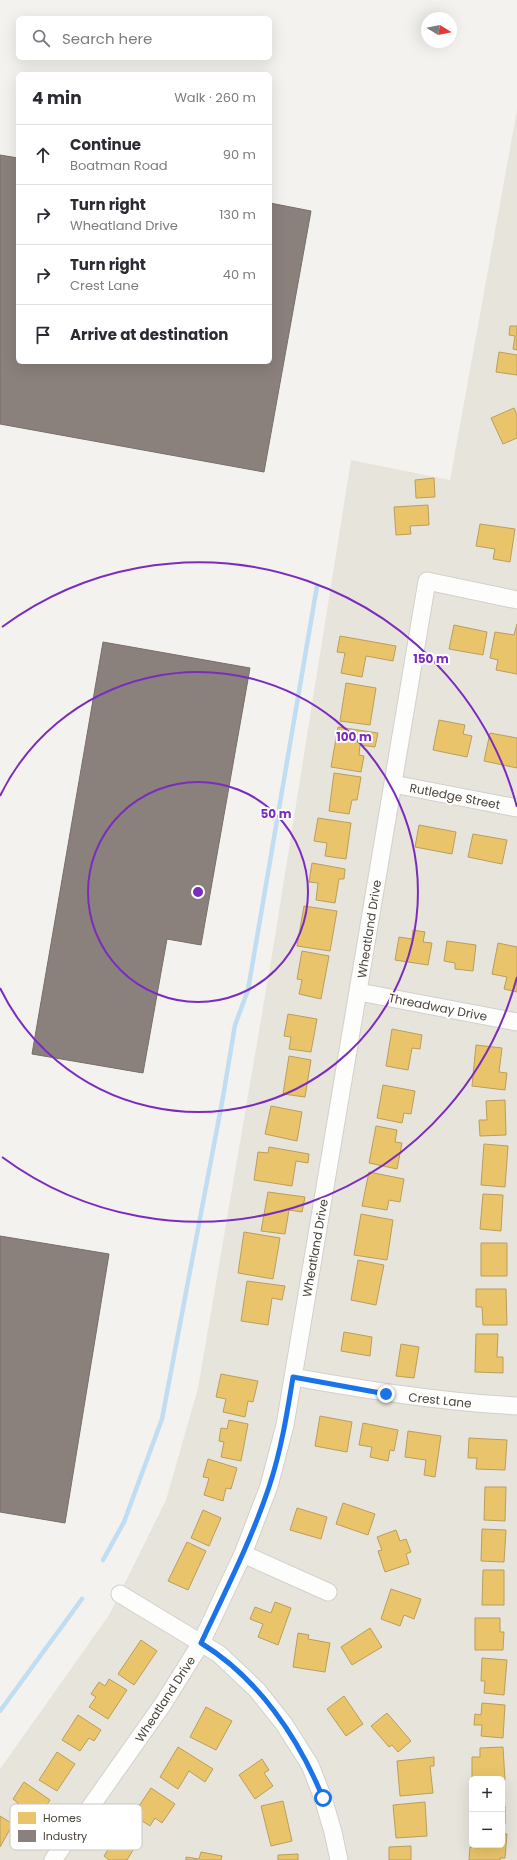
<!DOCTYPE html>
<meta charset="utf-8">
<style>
body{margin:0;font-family:Poppins,sans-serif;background:#f2f2f3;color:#2b2b33}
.controls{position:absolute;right:12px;bottom:12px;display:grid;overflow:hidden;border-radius:6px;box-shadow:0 4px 16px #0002}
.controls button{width:36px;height:36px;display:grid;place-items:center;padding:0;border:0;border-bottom:1px solid #e1e1e2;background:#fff;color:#2b2b33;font:20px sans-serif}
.compass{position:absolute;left:421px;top:12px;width:36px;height:36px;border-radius:50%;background:#fff;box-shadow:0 4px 16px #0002;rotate:100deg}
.stop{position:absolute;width:12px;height:12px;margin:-9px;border:3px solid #1a73e8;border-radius:50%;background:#fff}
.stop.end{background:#1a73e8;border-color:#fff;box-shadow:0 1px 4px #0008}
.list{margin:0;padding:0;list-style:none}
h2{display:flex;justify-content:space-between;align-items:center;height:52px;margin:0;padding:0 16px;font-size:17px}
h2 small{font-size:13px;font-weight:400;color:#7c7c81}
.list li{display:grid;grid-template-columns:26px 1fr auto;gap:12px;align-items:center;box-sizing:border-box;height:60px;padding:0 16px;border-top:1px solid #e1e1e2}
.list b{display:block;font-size:15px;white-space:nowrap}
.list p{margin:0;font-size:13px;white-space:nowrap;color:#7c7c81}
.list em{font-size:13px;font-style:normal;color:#7c7c81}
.icon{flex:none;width:22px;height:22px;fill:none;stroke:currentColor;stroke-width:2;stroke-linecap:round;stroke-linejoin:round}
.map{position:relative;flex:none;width:517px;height:1860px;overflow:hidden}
.search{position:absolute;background:#fff;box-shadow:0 4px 16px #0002;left:16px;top:16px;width:256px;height:44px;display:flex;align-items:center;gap:10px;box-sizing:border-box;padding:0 14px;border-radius:6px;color:#7c7c81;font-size:15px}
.panel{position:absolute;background:#fff;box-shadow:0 4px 16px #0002;left:16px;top:72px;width:256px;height:292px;border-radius:6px}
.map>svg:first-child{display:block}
.residential{fill:#e7e4dc;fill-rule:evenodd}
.homes{fill:#e9c46a;stroke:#ba9e5b}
.industry{fill:#8a817c;stroke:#776f68}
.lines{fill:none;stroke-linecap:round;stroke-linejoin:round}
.stream{stroke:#c0ddf1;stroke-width:4.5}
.street-casing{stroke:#d2d0cb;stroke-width:19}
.street{stroke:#fdfdfc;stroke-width:17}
.route{stroke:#1a73e8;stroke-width:5}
.ring{fill:none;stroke:#7b2cbf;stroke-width:2}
.labels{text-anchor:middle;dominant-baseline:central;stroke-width:4;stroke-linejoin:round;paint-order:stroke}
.street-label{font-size:12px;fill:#4b4439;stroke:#fff}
.key{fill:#fff;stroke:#c9c7c4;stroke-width:1}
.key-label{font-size:11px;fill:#4b4439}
.centre{fill:#7b2cbf;stroke:#fff;stroke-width:2}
.ring-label{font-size:12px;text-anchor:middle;font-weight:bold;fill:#7b2cbf;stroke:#fff;stroke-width:4;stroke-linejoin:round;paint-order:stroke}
</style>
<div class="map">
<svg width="517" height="1860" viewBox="0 0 517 1860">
<rect width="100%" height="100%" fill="#f4f2ee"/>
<path class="residential" d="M517,110v1750h-517v-91l109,-154 57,-115 32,-112 74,-433 79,-495 99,20zM472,1779h30v66h-30z"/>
<path class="homes" d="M510,326h7v24l-4,-1 2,-13 -6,-1z
M499,352l18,3v20l-21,-3z
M514,408l3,7v23l-14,6 -12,-26z
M434,478l1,19 -19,1 -1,-18z
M428,505l1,20 -19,1 1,8 -15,1 -2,-28z
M480,524l35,5 -5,33 -17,-3 2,-10 -19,-3z
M517,624v50l-21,-4 2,-10 -8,-2 5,-26 19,3z
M454,625l33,7 -4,23 -34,-6z
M340,636l56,10 -3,15 -27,-5 -4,21 -21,-4 4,-20 -8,-1z
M346,683l30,5 -6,37 -30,-4z
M439,720l26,5 -2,9 9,2 -5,21 -34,-7z
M338,727l40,6 -3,14 -15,-2 -1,10 5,1 -3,16 -30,-5z
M490,733l27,5v30l-33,-7z
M334,773l27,4 -4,23h-5l-3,14 -20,-3z
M318,818l33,5 -5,36 -21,-3 2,-13 -13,-2z
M419,825l37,7 -4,22 -37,-7z
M473,834l34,6 -5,24 -34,-7z
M312,863l33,6 -1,10h-5l-4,24 -19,-3 2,-17 -9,-1z
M304,906l33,5 -7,40 -33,-5z
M413,930l12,2 -2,10 9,1 -4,22 -33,-5 4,-23 13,2z
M447,941l29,4 -3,26 -18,-2v-6l-11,-2z
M498,943l19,4v45l-13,-3 3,-12 -15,-3z
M302,951l27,5 -8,43 -22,-5 3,-14 -5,-1z
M288,1014l29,5 -6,33 -22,-3 2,-12 -7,-1z
M392,1029l30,6 -2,14 -8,-1 -4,22 -22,-4z
M476,1045l26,3 -3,24 8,1 -2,17 -33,-4z
M289,1056l22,4 -6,37 -22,-3z
M383,1085l32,6 -4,23 -7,-1 -2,10 -25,-5z
M505,1100l1,35 -26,1 -1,-16h8l-1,-19z
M271,1106l31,6 -5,29 -32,-7z
M376,1126l21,4 -2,12 7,1 -5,26 -28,-6z
M484,1144l24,2 -3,41 -24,-2z
M269,1147l40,7 -1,9 -12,-2 -4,25 -38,-6 4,-28 10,1z
M369,1172l35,7 -4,23 -11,-2 -2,10 -25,-4z
M268,1192l37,5 -3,15 -13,-2 -4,24 -24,-3z
M483,1194l20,1 -2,36 -21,-2z
M361,1214l32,6 -6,40 -33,-5z
M244,1232l36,6 -7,41 -35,-6z
M481,1243h26v33h-26z
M358,1260l26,5 -8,40 -25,-5z
M247,1281l38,5 -3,14 -10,-2 -4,27 -27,-4z
M476,1289h30l1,36h-24l-1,-18h-6z
M344,1332l28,5 -2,19 -29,-5z
M476,1334h22l-1,23h6v16l-28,-1z
M401,1344l18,3 -5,31 -18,-2z
M221,1374l37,7 -5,21 -5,-1 -3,16 -22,-5 3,-13 -10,-2z
M320,1416l32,6 -5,30 -32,-6z
M229,1420l19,4 -7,37 -20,-4 3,-15 -5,-1 2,-13 6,1z
M363,1423l35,7 -4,21 -4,-1 -2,11 -18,-4 2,-10 -13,-2z
M408,1431l33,5 -6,41 -11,-2 2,-15 -21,-3z
M469,1438l38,2 -2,30 -29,-1 1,-11h-9z
M208,1459l29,9 -6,21 -5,-1 -3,13 -19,-6 5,-17 -6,-1z
M485,1487h21l-1,34 -21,-1z
M343,1503l32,11 -7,21 -32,-11z
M297,1508l30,9 -6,22 -31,-9z
M203,1510l18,8 -12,28 -18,-8z
M482,1529l24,1 -2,32 -23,-1z
M396,1530l4,11 6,-2 5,13 -5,2 3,10 -24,8 -7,-21 4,-1 -5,-13z
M187,1542l19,9 -18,39 -20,-9z
M483,1570h21v35h-22z
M391,1589l30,10 -7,20 -10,-4 -4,11 -19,-7z
M275,1602l16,6 -13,37 -20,-8 5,-13 -13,-5 5,-12 16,6z
M475,1618h25v14h4l-1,18h-28z
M370,1628l12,19 -30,18 -11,-18z
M298,1633l11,2 -1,4 22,4 -5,29 -32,-5z
M141,1640l16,11 -23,34 -16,-11z
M482,1658l25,2 -3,35 -20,-2 1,-12h-4z
M109,1679l18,11 -19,29 -19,-12 7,-10 -5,-3 8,-12 6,4z
M344,1696l19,28 -17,12 -19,-27z
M482,1703l23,2 -2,33 -22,-2 1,-11h-8l1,-11 6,1z
M206,1707l26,14 -16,29 -26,-13z
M387,1713l24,28 -13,11 -6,-7 -3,2 -18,-21z
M78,1715l23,15 -7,11 -5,-3 -9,13 -18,-11z
M178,1747l35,22 -8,13 -16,-11 -11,18 -18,-12z
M503,1747l2,33 -33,-1v-22h8v-9z
M57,1752l18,12 -18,27 -18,-11z
M434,1757v9h-4l3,27 -33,3 -3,-35z
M262,1759l7,11 -5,3 9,13 -18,13 -16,-24z
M24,1782l26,18 -19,29 -20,-14 7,-12 -5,-4z
M151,1788l24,16 -13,19 -7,-5 -5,8 -17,-11z
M283,1801l9,40 -21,5 -10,-40z
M425,1802l2,34 -31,2 -3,-33z
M502,1806h3v18h-3z
M0,1816l13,8 -13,23z
M121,1829l18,11 -12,20h-18l-5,-4z
M502,1834h5l-2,24h-5v2h-31l1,-13 9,1v-3h23z
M411,1846v14h-22v-13z
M201,1852l21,4 -1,4h-35v-3l13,2z
M298,1854v6h-20v-5z"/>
<path class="industry" d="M0,155l18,3v204h252v-159l41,8 -47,261 -264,-48z
M103,642l147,26 -49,277 -34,-6 -24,134 -111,-19z
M0,1236l109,18 -44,269 -65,-11z"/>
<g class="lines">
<path class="stream" d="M103,1560l21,-38 38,-103 61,-322 12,-72 13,-35 69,-404
M0,1711l82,-112"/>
<defs>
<path id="street" d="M393,784l124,24
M359,992l158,30
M293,1377c74,13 148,25 224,29
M243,1554l85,38
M120,1594l99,60 38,36 27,34 26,41 13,33 10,34 6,28
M53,1860l110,-156 38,-61 42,-89 26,-68 16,-61 142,-844 90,19"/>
</defs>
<use href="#street" class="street-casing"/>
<use href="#street" class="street"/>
</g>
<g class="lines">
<path class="route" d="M323,1798c-25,-61 -65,-120 -122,-155 24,-51 50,-102 68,-156 12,-36 18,-73 24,-110l93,17"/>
</g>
<g class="ring">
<circle cx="198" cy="892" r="110"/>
<path d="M0 796A220 220 0 1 1 0 988"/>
<path d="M517 977A330 330 0 0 1 2 1157M2 627A330 330 0 0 1 517 807"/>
</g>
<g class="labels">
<g class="street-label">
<text transform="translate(455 796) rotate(11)">Rutledge Street</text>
<text transform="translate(369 929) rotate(-81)">Wheatland Drive</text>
<text transform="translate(438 1007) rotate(11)">Threadway Drive</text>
<text transform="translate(315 1248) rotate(-80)">Wheatland Drive</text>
<text transform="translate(440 1400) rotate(6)">Crest Lane</text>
<text transform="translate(165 1699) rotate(-57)">Wheatland Drive</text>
</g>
</g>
<rect x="10" y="1804" width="132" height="46" rx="6" class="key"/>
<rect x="18" y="1812" width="18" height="12" fill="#e9c46a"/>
<rect x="18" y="1830" width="18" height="12" fill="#8a817c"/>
<g class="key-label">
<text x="43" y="1822">Homes</text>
<text x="43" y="1840">Industry</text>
</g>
<circle cx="198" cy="892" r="6" class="centre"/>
<g class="ring-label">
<text x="431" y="663">150 m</text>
<text x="354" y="741">100 m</text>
<text x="276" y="818">50 m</text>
</g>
</svg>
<div class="controls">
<button>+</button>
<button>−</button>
</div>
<svg class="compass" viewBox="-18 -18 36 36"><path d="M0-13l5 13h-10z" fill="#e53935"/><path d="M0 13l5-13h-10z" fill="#7c7c81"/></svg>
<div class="stop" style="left:323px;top:1798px"></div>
<div class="stop end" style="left:386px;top:1394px"></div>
<div class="search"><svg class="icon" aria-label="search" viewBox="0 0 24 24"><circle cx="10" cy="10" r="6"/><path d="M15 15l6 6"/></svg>Search here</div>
<section class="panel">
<h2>4 min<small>Walk · 260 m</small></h2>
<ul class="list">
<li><svg class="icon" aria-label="ahead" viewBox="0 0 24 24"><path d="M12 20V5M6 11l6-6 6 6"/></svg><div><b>Continue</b><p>Boatman Road</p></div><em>90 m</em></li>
<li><svg class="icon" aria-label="right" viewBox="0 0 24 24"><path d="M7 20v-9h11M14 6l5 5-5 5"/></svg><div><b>Turn right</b><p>Wheatland Drive</p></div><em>130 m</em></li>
<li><svg class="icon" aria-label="right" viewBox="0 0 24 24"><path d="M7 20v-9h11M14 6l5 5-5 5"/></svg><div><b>Turn right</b><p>Crest Lane</p></div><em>40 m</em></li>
<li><svg class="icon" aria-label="arrive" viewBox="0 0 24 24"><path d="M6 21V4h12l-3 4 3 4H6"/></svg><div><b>Arrive at destination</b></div></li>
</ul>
</section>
</div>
